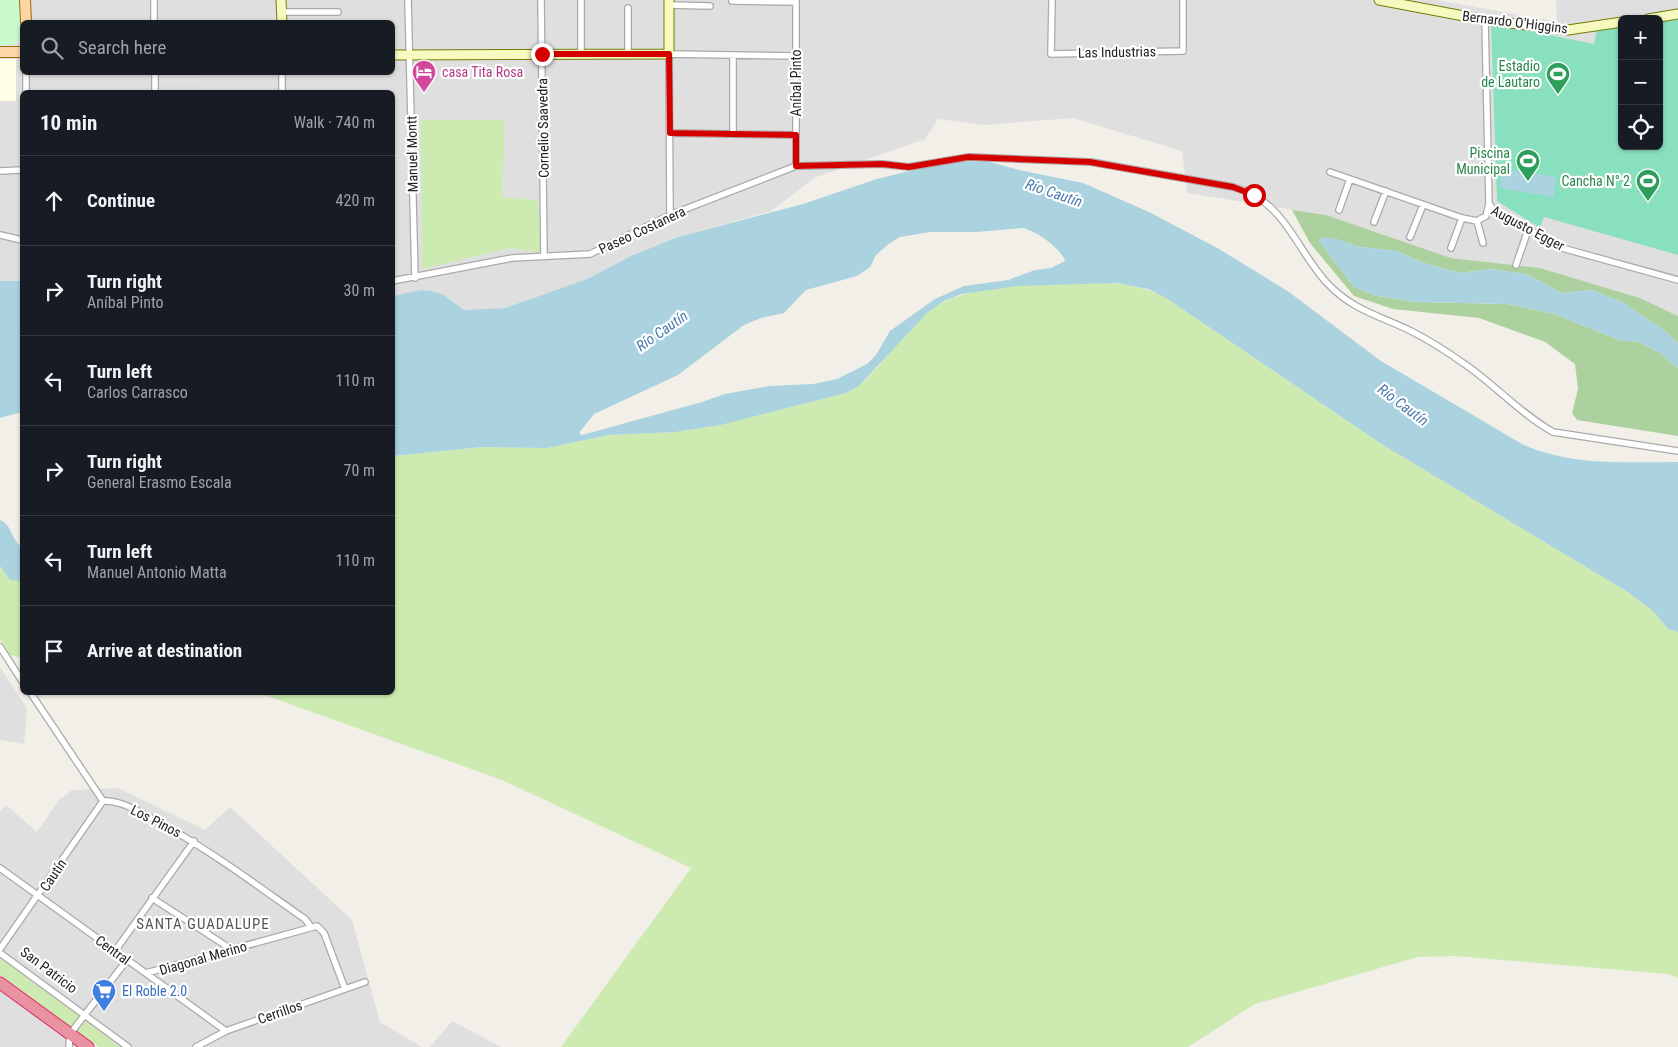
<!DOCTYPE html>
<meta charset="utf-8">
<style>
body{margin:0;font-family:"Roboto Condensed",sans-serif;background:#20242c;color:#f1f3f6}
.controls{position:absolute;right:15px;top:15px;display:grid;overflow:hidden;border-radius:8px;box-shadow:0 1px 4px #0004}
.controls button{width:45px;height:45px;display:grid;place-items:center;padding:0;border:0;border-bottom:1px solid #363941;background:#171b24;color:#f1f3f6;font:25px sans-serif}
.stop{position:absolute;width:15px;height:15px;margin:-11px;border:4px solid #d40000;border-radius:50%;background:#fff}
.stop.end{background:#d40000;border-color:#fff;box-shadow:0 1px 5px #0008}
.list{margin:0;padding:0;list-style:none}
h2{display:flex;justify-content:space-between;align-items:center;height:65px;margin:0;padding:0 20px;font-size:21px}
h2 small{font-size:16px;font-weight:400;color:#9ea1a6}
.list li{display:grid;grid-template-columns:32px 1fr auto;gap:15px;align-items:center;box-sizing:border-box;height:90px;padding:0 20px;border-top:1px solid #363941}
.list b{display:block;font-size:19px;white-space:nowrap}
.list p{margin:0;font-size:16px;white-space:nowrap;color:#9ea1a6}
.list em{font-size:16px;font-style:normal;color:#9ea1a6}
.icon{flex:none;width:28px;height:28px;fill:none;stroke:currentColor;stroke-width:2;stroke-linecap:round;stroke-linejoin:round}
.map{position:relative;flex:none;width:1678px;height:1047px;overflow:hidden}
.search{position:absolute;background:#171b24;box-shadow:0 1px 4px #0004;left:20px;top:20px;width:375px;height:55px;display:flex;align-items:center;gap:12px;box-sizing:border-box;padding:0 18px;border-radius:8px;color:#9ea1a6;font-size:19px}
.panel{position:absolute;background:#171b24;box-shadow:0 1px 4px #0004;left:20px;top:90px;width:375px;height:605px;border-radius:8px}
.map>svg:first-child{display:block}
.residential{fill:#e0dfdf;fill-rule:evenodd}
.education{fill:#ffffe5}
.grass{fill:#cdebb0}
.forest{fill:#add19e}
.park{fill:#c8facc}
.pitch{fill:#88e0be}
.parking{fill:#e2e2e2}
.water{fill:#aad3df;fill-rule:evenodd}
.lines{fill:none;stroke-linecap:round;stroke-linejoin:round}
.street-casing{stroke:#a9a9a9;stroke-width:8}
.secondary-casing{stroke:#707d05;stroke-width:11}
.primary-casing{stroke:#a06b00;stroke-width:12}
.highway-casing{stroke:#dc2a67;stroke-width:13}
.street{stroke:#fff;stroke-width:5.5}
.secondary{stroke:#f7fabf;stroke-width:9}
.primary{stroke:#fcd6a4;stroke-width:10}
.highway{stroke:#e892a2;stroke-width:11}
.route{stroke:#d40000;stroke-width:6}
.labels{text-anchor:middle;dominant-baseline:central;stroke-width:4.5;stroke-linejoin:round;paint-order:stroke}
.street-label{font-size:14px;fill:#222;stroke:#fff}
.leisure-label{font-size:14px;fill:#27864d;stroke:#fff;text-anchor:end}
.hotel-label{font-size:14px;fill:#b23c85;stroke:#fff;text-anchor:start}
.shop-label{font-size:14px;fill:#366cbe;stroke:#fff;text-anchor:start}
.water-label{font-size:15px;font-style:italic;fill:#4a7aab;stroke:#fff}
.neighbourhood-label{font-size:15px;letter-spacing:1px;fill:#555;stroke:#fff}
</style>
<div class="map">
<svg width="1678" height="1047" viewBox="0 0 1678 1047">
<rect width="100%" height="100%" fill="#f2efe9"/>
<path class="residential" d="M0,0h1437l120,22 -1,-22h122v316l-38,-18 -100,-30 -89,-10 -125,-43 -139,-22 -5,-42 -109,-33 -89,7 -46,-6 -13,20 -111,39 -43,33 -93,26 -45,18 -46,24 -82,29 -41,2 -20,-15 -23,-5 -28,6 -1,-204h-370v189h-22zM1622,19h37v127h-37zM22,22h370v50h-370z
M0,667l27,41 -3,36 -24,-4z
M118,788l87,42 25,-23 122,113 28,102 42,25h-323l-99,-72v-163l6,-7 31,27 22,-32 13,-10z
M0,990l77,57h-77z
M452,1021l49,26h-71z"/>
<path class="education" d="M0,59h16v42h-16z"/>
<path class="grass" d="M421,120h84l-3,77 36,3 3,53 -31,-5 -88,21z
M1100,283c25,0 45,4 66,15l217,147 243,146 27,20 15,18 10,3v346l-10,-4 -212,-18 -38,1 -163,47 -67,43h-627l130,-179 -189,-88 -243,-87 133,-1 1,-236 89,-9 65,1 62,-13 67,-3 45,-7 125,-32 13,-7c25,-22 43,-51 68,-73 37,-33 125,-28 173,-30z
M0,566l10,14h12v78l-12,-3 -10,-16z
M0,956l120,91h-21l-99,-72z"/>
<path class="forest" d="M1292,210l34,5 125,43 89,10 100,30 38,18v27l-13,-12 -41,-28 -32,-13 -30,3 -36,-19 -36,-5 -30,4 -39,-11 -24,-11 -37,-4 -24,-8 -17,2 35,46 23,9 40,6 90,2 48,10 64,26 20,2 21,11 18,15v68l-101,-16 -5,-7 6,-24 -3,-25 -30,-22 -66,-24 -86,-9 -39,-13 -44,-53z"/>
<path class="park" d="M0,0h22v33l-5,11 -17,2z"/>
<path class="pitch" d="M1678,16v239l-134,-38 -4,11 -43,-27 -6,-178 103,21 3,-15 25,-4v121h37v-127z"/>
<path class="parking" d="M163,73h37v8l-37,1z"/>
<path class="water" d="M987,161l32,9 64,13 66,29 70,37 70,43 92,69 141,83c49,22 103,18 156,18v170l-10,-3 -15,-18 -27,-20 -243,-146 -217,-147 -18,-9 -32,-6 -98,3 -56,8 -18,7 -17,12 -68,73 -13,7 -125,32 -45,7 -67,3 -62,13 -65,-1 -89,9 -1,-160 29,-6 11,1 12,4 20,15 41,-2 82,-29 46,-24 45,-18 125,-33 74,-25 28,-7 51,-10zM1023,228c13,3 38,20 42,33l-14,7 -16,2 -27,10 -44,6 -29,13 -45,32 -14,24 -9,9 -30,15 -24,5 -43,2 -45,8 -23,8 -120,33 -3,-2 15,-19 84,-39 66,-50 17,-7 23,-5 22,-23 51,-14 13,-9 6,-12 14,-12 10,-6 31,-5h45z
M1501,168l55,9 -2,20 -54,-9z
M1323,237l13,2 24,8 37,4 24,11 39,11 30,-4 36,5 36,19 30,-3 32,13 41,28 13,12v25l-18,-15 -21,-11 -20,-2 -64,-26 -48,-10 -90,-2 -40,-6 -23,-9 -35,-46z
M0,281h22v131l-22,6z
M0,520c12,4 11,20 22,27l-1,34 -11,-1 -10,-14z"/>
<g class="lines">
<defs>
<path id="street" d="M154,0v22
M408,0l7,278
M541,0l3,256
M581,0v54
M796,0v166
M1052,0l-1,54 132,-3v-51
M732,1l64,1
M669,5l41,1
M281,12h57
M628,54v-46
M26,72v20
M155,72v20
M282,72v20
M670,133l126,2
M733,134v-79
M0,171l22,-1
M1330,172l132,46 15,3 9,-5 3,-12 -4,-184
M1489,204l5,6 68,38 116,32
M1339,210l11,-31
M670,215l-1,-161 127,2
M1477,221l6,22
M1374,222l12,-31
M0,235l22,5
M1410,237l13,-32
M1451,248l11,-30
M1516,265l12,-35
M392,281l120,-23 78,-4 80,-39 126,-49 86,-2 27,3 60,-10 122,5 142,25c52,14 61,59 93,95 26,28 52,33 85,49 18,9 38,22 55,34 30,21 55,49 87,67l125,19
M0,647l22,34
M30,692l73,109
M103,801c18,-1 34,10 50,18 54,29 102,65 152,100l6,8
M0,868l226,163
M152,898l79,51
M0,949l103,-148
M115,951l79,-110
M0,953l128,94
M146,973l171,-47 7,7 21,56
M69,1047l1,-13 57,-74
M196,1047l30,-16 139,-49"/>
<path id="secondary" d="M281,0l1,22
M1379,0l106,20 83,10 54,-8
M1648,19l30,-5
M392,55l277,-1v-54"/>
<path id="primary" d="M25,0l1,22
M0,52h22"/>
<path id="highway" d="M0,983l88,64"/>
</defs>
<use href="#street" class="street-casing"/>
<use href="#secondary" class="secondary-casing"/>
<use href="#primary" class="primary-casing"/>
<use href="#highway" class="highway-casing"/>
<use href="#street" class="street"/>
<use href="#secondary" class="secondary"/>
<use href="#primary" class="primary"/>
<use href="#highway" class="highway"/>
</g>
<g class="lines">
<path class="route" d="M542,54h127l1,79 126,2v31l86,-2 27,3 59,-10 122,5 143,25 21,8"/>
</g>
<defs>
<symbol id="hotel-pin" viewBox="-11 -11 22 30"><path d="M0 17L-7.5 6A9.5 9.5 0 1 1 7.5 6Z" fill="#d1479c" stroke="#fff"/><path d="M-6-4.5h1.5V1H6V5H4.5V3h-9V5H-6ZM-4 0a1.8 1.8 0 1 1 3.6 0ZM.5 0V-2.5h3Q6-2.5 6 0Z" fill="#fff"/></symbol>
<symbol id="stadium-pin" viewBox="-11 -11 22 30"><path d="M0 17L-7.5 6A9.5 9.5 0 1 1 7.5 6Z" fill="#2e9e5b" stroke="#fff"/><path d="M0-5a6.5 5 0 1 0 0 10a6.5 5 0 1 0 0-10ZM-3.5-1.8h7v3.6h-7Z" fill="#fff"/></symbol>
<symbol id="supermarket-pin" viewBox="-11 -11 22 30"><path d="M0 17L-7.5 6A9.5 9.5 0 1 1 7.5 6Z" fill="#3f7fe0" stroke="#fff"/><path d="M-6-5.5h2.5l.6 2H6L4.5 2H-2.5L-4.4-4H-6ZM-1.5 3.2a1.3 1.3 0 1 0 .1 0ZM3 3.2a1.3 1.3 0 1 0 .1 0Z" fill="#fff"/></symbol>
</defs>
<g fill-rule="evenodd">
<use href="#hotel-pin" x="410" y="58" width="28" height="38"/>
<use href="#stadium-pin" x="1544" y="60" width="28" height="38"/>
<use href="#stadium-pin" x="1514" y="147" width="28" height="38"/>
<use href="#stadium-pin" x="1634" y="167" width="28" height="38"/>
<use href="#supermarket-pin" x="90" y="977" width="28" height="38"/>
</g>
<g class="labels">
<g class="street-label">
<text transform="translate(1515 22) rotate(7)">Bernardo O'Higgins</text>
<text transform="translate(1117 52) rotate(-1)">Las Industrias</text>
<text transform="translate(796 83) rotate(-90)">Aníbal Pinto</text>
<text transform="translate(543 128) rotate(-91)">Cornelio Saavedra</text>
<text transform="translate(412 154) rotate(-91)">Manuel Montt</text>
<text transform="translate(1528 228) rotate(28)">Augusto Egger</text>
<text transform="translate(642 230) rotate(-25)">Paseo Costanera</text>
<text transform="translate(156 821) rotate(27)">Los Pinos</text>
<text transform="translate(53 875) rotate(-56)">Cautín</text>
<text transform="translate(113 950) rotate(36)">Central</text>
<text transform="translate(203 958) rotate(-16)">Diagonal Merino</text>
<text transform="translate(49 970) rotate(37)">San Patricio</text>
<text transform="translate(280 1012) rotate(-19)">Cerrillos</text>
</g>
<g class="leisure-label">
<text x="1540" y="66">Estadio<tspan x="1540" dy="16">de Lautaro</tspan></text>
<text x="1510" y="153">Piscina<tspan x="1510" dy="16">Municipal</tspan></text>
<text x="1630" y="181">Cancha N° 2</text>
</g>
<g class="hotel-label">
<text x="442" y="72">casa Tita Rosa</text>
</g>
<g class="shop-label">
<text x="122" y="991">El Roble 2.0</text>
</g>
<g class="water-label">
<text transform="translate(1054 193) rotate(19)">Río Cautín</text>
<text transform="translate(662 331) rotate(-35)">Río Cautín</text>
<text transform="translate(1403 405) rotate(37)">Río Cautín</text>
</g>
<g class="neighbourhood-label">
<text x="203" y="924">SANTA GUADALUPE</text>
</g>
</g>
</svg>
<div class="controls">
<button>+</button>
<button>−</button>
<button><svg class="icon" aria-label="locate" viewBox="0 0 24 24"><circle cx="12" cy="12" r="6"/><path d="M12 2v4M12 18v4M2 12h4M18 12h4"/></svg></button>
</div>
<div class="stop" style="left:1254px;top:195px"></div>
<div class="stop end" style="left:542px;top:54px"></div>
<div class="search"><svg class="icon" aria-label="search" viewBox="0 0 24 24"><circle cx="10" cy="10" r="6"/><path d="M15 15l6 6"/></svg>Search here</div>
<section class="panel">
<h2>10 min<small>Walk · 740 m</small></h2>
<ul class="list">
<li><svg class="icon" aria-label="ahead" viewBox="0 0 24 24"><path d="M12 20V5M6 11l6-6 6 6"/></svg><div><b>Continue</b></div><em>420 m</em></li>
<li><svg class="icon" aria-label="right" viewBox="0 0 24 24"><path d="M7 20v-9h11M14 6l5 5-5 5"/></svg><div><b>Turn right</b><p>Aníbal Pinto</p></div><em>30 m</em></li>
<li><svg class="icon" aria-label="left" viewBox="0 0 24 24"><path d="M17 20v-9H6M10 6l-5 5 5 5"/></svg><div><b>Turn left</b><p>Carlos Carrasco</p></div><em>110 m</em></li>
<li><svg class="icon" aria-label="right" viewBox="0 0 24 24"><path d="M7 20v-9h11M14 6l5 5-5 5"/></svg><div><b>Turn right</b><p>General Erasmo Escala</p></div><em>70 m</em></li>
<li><svg class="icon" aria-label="left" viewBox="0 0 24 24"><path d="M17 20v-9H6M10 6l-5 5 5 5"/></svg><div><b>Turn left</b><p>Manuel Antonio Matta</p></div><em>110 m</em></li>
<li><svg class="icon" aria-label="arrive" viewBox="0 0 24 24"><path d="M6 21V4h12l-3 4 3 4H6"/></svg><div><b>Arrive at destination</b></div></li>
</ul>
</section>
</div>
